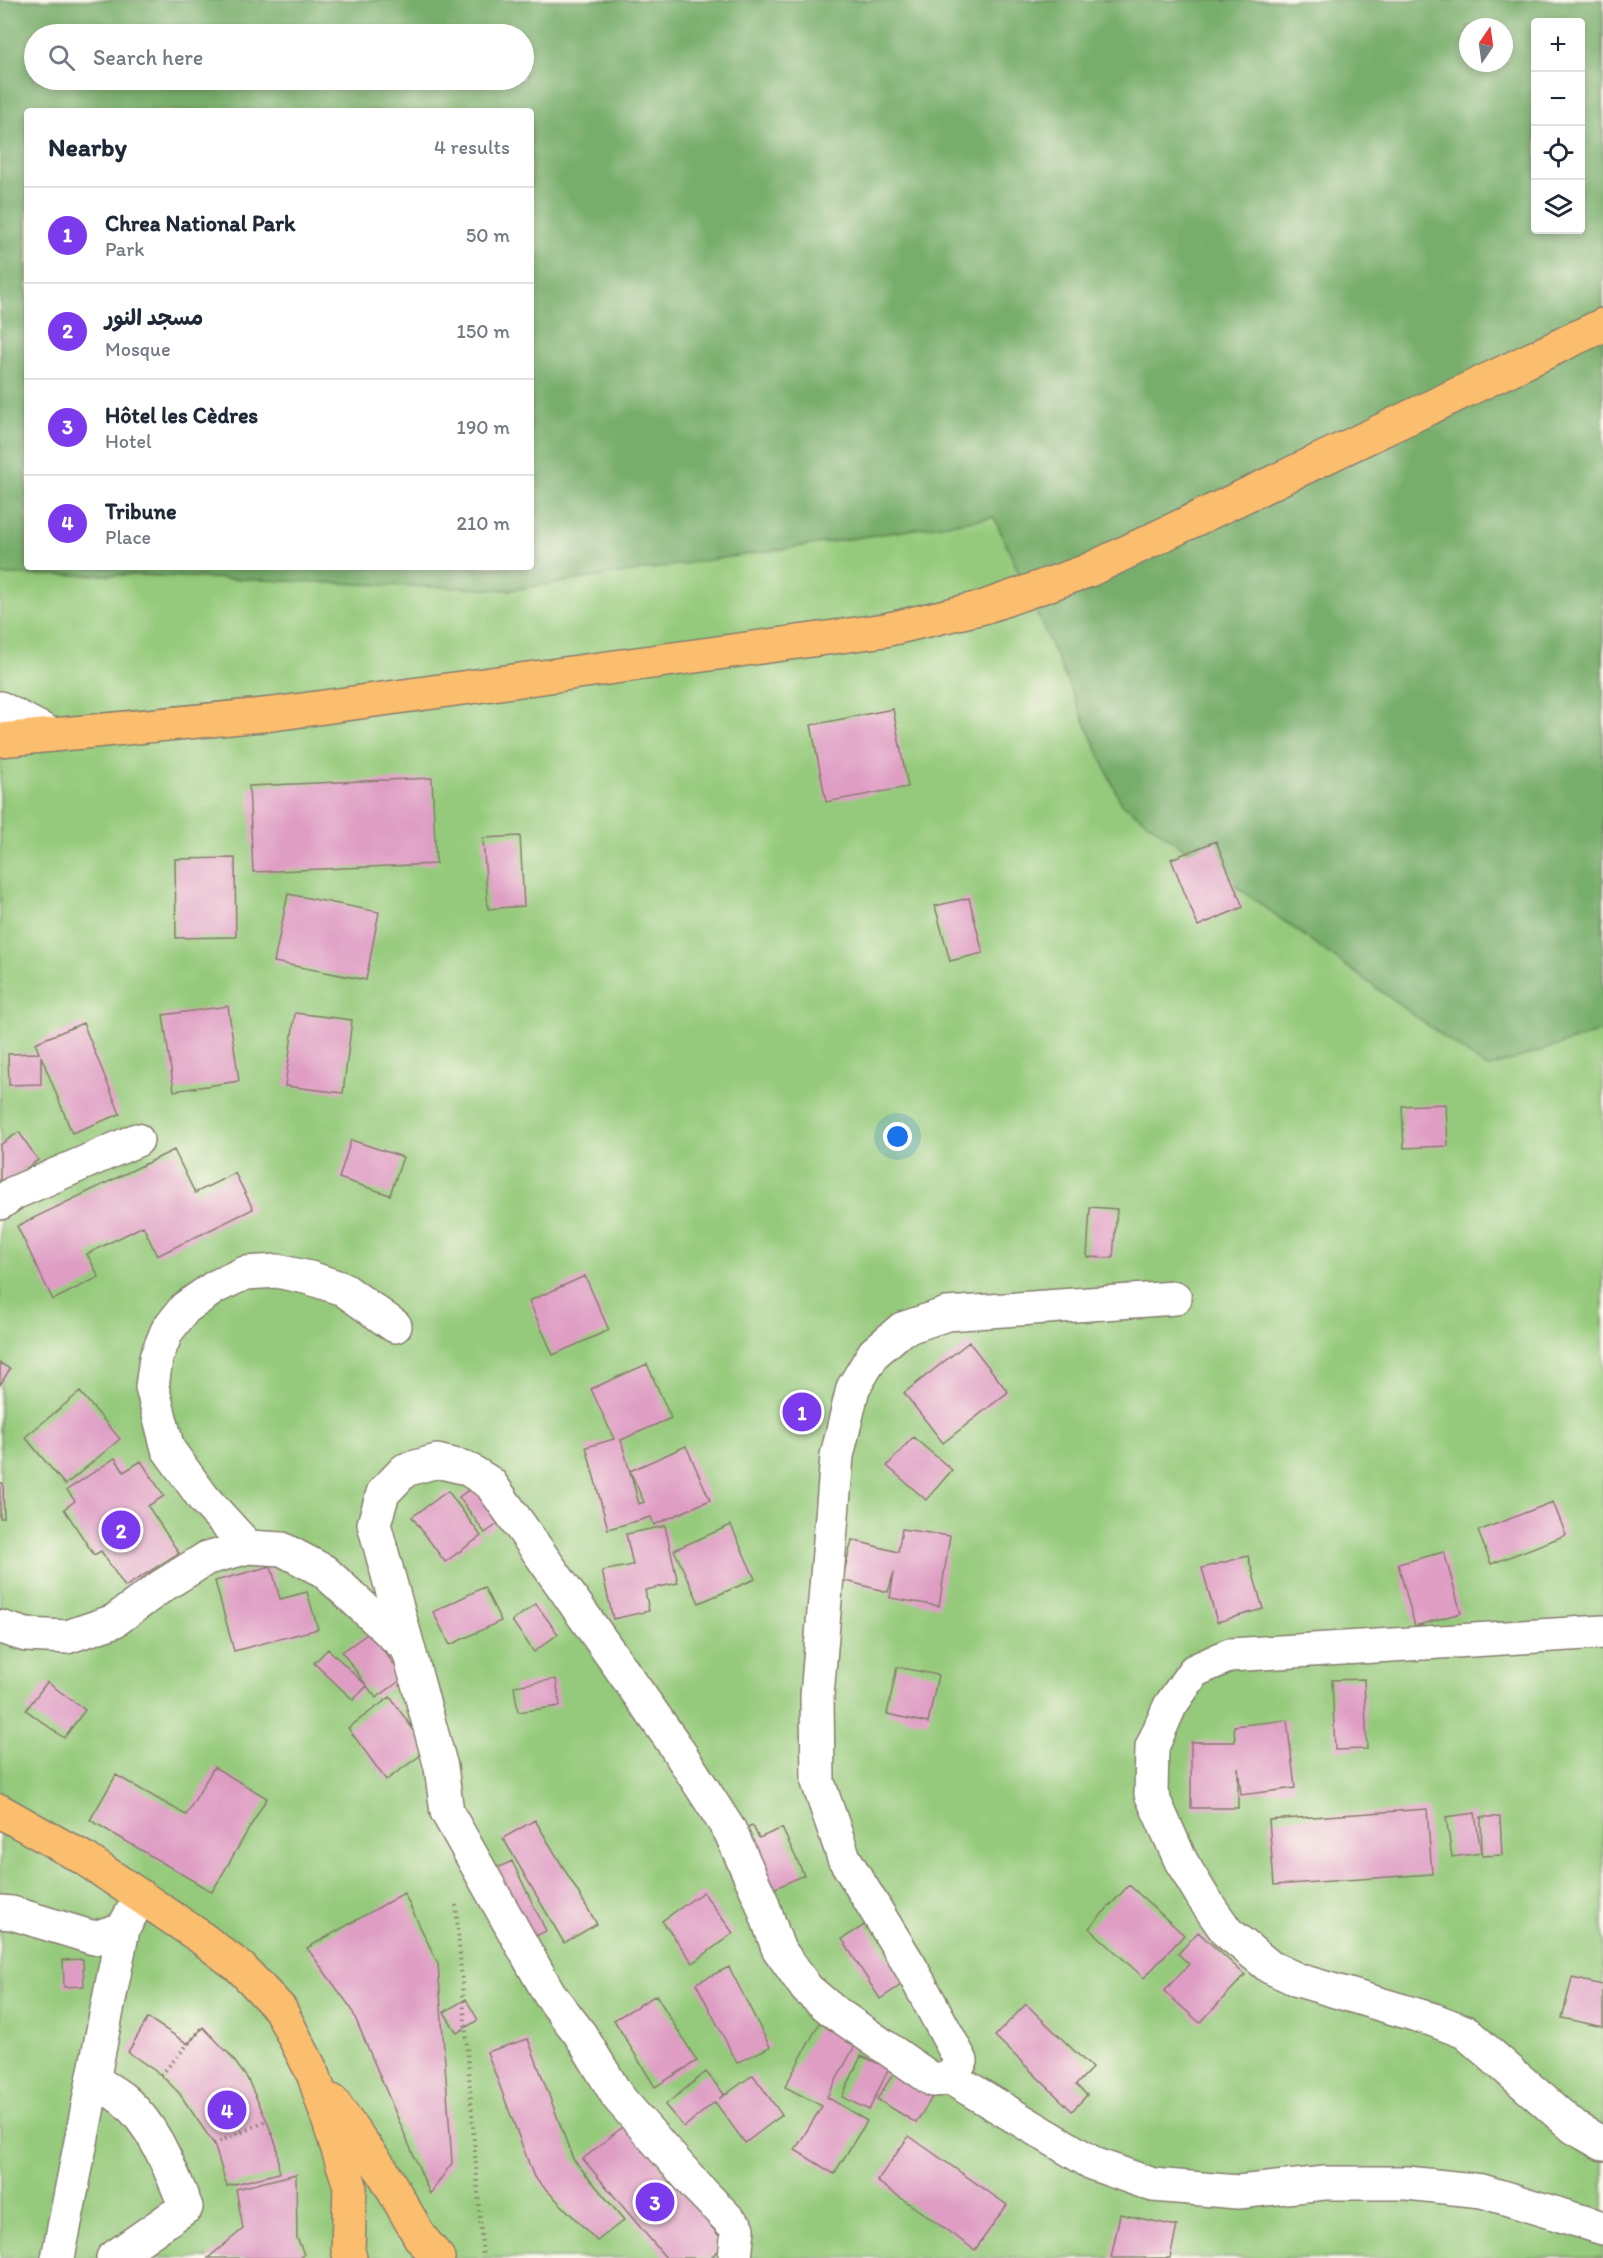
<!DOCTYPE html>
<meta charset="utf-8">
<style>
body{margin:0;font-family:Itim,"Playpen Sans Arabic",sans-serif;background:#f6f6f7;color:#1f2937}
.controls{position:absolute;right:18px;top:18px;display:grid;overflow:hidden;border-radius:6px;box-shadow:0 3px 9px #0003}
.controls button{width:54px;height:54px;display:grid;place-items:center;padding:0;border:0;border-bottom:2px solid #e0e1e3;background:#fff;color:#1f2937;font:30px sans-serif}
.compass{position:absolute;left:1459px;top:18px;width:54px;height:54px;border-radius:50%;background:#fff;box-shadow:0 3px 9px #0003;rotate:13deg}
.you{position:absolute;left:898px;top:1137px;width:21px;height:21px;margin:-15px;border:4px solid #fff;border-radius:50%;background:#1a73e8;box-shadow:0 0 0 9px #1a73e833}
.badge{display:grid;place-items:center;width:39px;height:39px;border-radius:50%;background:#7c3aed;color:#fff;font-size:20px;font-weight:700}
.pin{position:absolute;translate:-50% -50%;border:3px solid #fff;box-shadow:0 2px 6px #0006}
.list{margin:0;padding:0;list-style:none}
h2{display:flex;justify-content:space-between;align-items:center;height:78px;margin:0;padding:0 24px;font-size:26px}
h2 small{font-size:20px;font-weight:400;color:#747a83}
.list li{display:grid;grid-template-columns:39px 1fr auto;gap:18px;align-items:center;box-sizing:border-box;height:96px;padding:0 24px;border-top:2px solid #e0e1e3}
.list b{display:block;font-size:22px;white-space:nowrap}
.list p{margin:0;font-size:20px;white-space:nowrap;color:#747a83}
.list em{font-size:20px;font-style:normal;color:#747a83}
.icon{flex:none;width:33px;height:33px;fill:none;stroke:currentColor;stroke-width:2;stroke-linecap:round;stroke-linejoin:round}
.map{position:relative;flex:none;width:1603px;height:2258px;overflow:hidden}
.search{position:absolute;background:#fff;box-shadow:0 3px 9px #0003;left:24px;top:24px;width:510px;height:66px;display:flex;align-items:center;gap:15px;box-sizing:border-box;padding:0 21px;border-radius:33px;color:#747a83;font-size:22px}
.panel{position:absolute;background:#fff;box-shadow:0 3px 9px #0003;left:24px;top:108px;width:510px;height:462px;border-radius:6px}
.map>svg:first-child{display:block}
.green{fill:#95ca7c;stroke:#58734c;stroke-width:1.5;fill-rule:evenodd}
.forest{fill:#78ae6c;stroke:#4a6544;stroke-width:1.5;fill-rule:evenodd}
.building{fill:#df9dc4}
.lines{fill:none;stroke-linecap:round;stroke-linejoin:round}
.minor-casing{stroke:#867e6e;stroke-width:36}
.tertiary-casing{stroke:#867e6e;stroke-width:36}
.primary-casing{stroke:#867e6e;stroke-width:36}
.path{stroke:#867e6e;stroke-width:4;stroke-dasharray:1.5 4.5;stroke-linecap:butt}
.minor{stroke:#fff;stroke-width:33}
.tertiary{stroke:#fff;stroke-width:33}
.primary{stroke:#fbbe6e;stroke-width:33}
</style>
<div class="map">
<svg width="1603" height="2258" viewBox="0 0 1603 2258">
<rect width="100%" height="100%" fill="#fbf7ec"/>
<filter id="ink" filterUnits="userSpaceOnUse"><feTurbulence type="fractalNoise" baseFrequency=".0167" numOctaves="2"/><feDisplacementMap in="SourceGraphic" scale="12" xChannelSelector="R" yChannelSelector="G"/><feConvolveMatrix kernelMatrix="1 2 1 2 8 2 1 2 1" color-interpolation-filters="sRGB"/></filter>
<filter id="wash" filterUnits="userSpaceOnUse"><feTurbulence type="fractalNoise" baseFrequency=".008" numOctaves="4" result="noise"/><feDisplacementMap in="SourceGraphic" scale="24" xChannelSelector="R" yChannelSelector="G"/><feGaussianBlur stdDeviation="1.35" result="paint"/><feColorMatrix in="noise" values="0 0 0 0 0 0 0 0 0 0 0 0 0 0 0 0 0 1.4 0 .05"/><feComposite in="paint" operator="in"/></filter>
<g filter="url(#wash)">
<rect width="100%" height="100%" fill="#efdfbf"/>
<path class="green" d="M0,0h1603v2258h-1603zM1536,22h44v208h-44zM1468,27h36v36h-36zM34,34h490v46h-490zM27,111h504v456h-504z"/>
<path class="forest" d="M0,0h1603v1031l-116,37 -366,-265 -127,-286 -483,73 -371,-15h-140zM1536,22h44v208h-44zM1468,27h36v36h-36zM34,34h490v46h-490zM27,111h504v456h-504z"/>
<g id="blocks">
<path class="building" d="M893,709l15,78 -82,15 -15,-77z
M432,778l4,86 -183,8 -4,-86z
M520,836l4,70 -36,3 -5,-71z
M1216,841l27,66 -45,19 -27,-67z
M235,858l1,79 -60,1 -1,-79z
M288,894l91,18 -13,68 -92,-18z
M969,898l14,55 -33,8 -15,-55z
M228,1006l11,75 -65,10 -11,-76z
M295,1013l57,7 -9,73 -58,-7z
M83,1023l37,91 -48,19 -31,-77v28l-32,1 -1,-31 31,-1 -4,-10z
M1446,1104l2,42 -44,2 -2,-42z
M19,1132l19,28 -38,27v-42z
M351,1140l52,17 -13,38 -51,-17z
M174,1150l21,43 40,-20 18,36 -96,47 -14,-30 -56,28 12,23 -46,23 -36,-74z
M1090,1207l27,2 -4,49 -26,-1z
M585,1276l24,54 -56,25 -24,-54z
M969,1342l39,50 -65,51 -39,-50z
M0,1363l10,6 -10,16z
M647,1364l24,54 -50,22 18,64 5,-2 -14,-31 56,-25 24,54 -56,25 -3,-8 -43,12 -22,-82 28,-8 -23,-50z
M80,1392l40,47 -55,46 -40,-48z
M913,1437l39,33 -26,30 -39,-34z
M115,1458l9,14 17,-11 23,35 -16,10 31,47 -54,34 -24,-36 -7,4 -30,-46 11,-8 -8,-11z
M0,1483h3l1,35h-4z
M477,1484l26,36 -18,13 -26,-36z
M448,1491l33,45 -36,26 -33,-45z
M1553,1502l13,33 -75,29 -13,-33z
M731,1525l24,54 -56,24 -25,-53z
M665,1526l13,57 -33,7 4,21 -36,8 -11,-48 31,-6 -7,-31z
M902,1529l48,7 -11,70 -49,-8 4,-26 -6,20 -46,-12 10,-40 46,12z
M1444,1552l17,61 -46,13 -17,-62z
M1248,1556l15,53 -46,13 -15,-54z
M271,1566l9,33 27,-7 11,37 -84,22 -19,-70z
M484,1587l17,34 -51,24 -17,-33z
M536,1604l22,30 -24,18 -22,-31z
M370,1632l34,46 -28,20 -9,-12 -14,14 -39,-37 14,-14 39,37 -25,-34z
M897,1667l41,8 -10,48 -41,-9z
M556,1679l4,27 -42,6 -4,-26z
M1364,1679l3,70 -32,1 -3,-70z
M47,1682l38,28 -21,28 -38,-28z
M390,1697l38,53 -42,30 -38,-52z
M1287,1720l8,68 -54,7 -3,-28v41h-47v-66h44l-1,-16z
M214,1767l53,31 -55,94 -122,-72 26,-45 70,40z
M1427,1809l5,65 -158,11 -5,-65z
M1475,1813l6,40 -29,4 -6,-40z
M1481,1817h19l2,38 -20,1z
M535,1820l62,104 -33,19 -61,-105z
M752,1825l7,13 23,-10 22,47 -52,24 -28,-61z
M512,1861l34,70 -28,14 -34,-71z
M1129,1885l55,50 -40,43 -55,-50z
M703,1892l30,41 -40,30 -31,-42z
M404,1893l34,71 14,199 -22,31 -79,-186 -44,-60z
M866,1924l38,59 -24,16 -38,-60z
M1198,1932l47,43 -45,48 -36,-32 25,-27 -11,-10z
M83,1959l1,27 -20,1 -1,-27z
M729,1967l41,80 -33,16 -41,-80z
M1572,1978l31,7v42l-41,-9z
M656,1995l41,66 -42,26 -41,-67z
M466,1999l12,21 -21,13 -13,-21z
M1026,2004l66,64 -16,17 11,10 -15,16 -77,-75z
M148,2018l40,26 15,-17 27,28 17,23 20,43 10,26 2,26 -52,13 -13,-42 -35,-51 -18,-18 -33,-23z
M821,2020l37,20 -31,57 40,24 -33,53 -39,-24 27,-44 -37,-19z
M528,2039l45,120 51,61 -27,21 -63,-64 -47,-125z
M861,2056l28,12 -20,42 -27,-13z
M897,2068l38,25 -19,30 -39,-24z
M706,2072l18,22 -5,5 34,-24 29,40 -37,28 -30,-41 -31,25 -19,-22z
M626,2124l100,120 -16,14h-44l-83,-99z
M909,2136l98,69 -32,45 -98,-69z
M296,2174l1,64 7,16 -5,4h-91l35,-29 -7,-40z
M1120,2214l57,12 -7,32h-59z"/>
</g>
</g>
<g filter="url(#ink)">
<use href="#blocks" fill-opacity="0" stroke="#867e6e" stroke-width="1.5"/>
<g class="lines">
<defs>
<path id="minor" d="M0,1203l14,-10 123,-53
M248,1547l-44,-48 -36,-50 -16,-62 4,-29 11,-27 18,-23 30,-21 30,-14 32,-2 33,7 33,11 52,37
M0,1627l26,8 41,2 47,-16 48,-35 45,-28 41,-11 34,2 42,22 82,76
M1603,1632l-373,23 -36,16 -24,35 -18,41 -1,47 30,67 23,38 23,33 43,35 28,13 136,40 31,12 110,96 28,16
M0,1912l12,1 82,25 29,-9 8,-15
M951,2078l143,86 59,21 85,7 87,-9h82l75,8 121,37
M93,2080c11,7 23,13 32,21 31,27 45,69 61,106l-73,51
M58,2258l65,-329
M735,2258l3,-29 -41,-42 -79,-90 -38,-63 -30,-39 -103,-183 -6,-45 -67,-243 9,-31 22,-23 32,-9 29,7 24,15 182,258 58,90 31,69 17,48 29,41 26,22 100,69 18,-2 10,-17 -51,-95 -66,-108 -26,-76 -1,-86 20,-240 16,-68 21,-35 28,-24 45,-15 228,-16"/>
<path id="tertiary" d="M0,708l52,27"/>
<path id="primary" d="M0,740l273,-26 612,-84 99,-23 103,-36 516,-246
M0,1811l85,48 114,77 42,32 39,41 34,67 36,110 -2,64 2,8
M332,2101l51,71 37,65 18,21"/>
</defs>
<use href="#minor" class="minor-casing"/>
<use href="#tertiary" class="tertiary-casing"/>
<use href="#primary" class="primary-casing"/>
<path class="path" d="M456,1905l27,353
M161,2075l42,-48
M214,2144l53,-23"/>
<use href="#minor" class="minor"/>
<use href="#tertiary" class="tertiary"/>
<use href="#primary" class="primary"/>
</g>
</g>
</svg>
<div class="controls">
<button>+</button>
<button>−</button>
<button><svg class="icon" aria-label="locate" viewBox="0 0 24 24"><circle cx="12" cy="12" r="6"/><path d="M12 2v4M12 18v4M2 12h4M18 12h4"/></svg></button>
<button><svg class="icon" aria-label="layers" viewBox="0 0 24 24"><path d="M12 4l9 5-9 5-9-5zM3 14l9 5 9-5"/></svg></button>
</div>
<svg class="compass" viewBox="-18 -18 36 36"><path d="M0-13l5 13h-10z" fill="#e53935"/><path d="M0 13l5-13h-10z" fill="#747a83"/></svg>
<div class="you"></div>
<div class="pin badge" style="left:802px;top:1412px">1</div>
<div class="pin badge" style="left:121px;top:1530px">2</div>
<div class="pin badge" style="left:655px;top:2202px">3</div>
<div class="pin badge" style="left:227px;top:2110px">4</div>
<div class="search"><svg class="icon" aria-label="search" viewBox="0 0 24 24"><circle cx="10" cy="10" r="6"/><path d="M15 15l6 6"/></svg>Search here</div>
<section class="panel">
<h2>Nearby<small>4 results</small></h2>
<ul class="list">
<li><span class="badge">1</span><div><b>Chrea National Park</b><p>Park</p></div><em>50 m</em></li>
<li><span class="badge">2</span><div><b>مسجد النور</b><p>Mosque</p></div><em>150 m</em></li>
<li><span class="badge">3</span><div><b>Hôtel les Cèdres</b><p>Hotel</p></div><em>190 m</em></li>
<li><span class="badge">4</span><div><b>Tribune</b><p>Place</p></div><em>210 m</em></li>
</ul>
</section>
</div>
